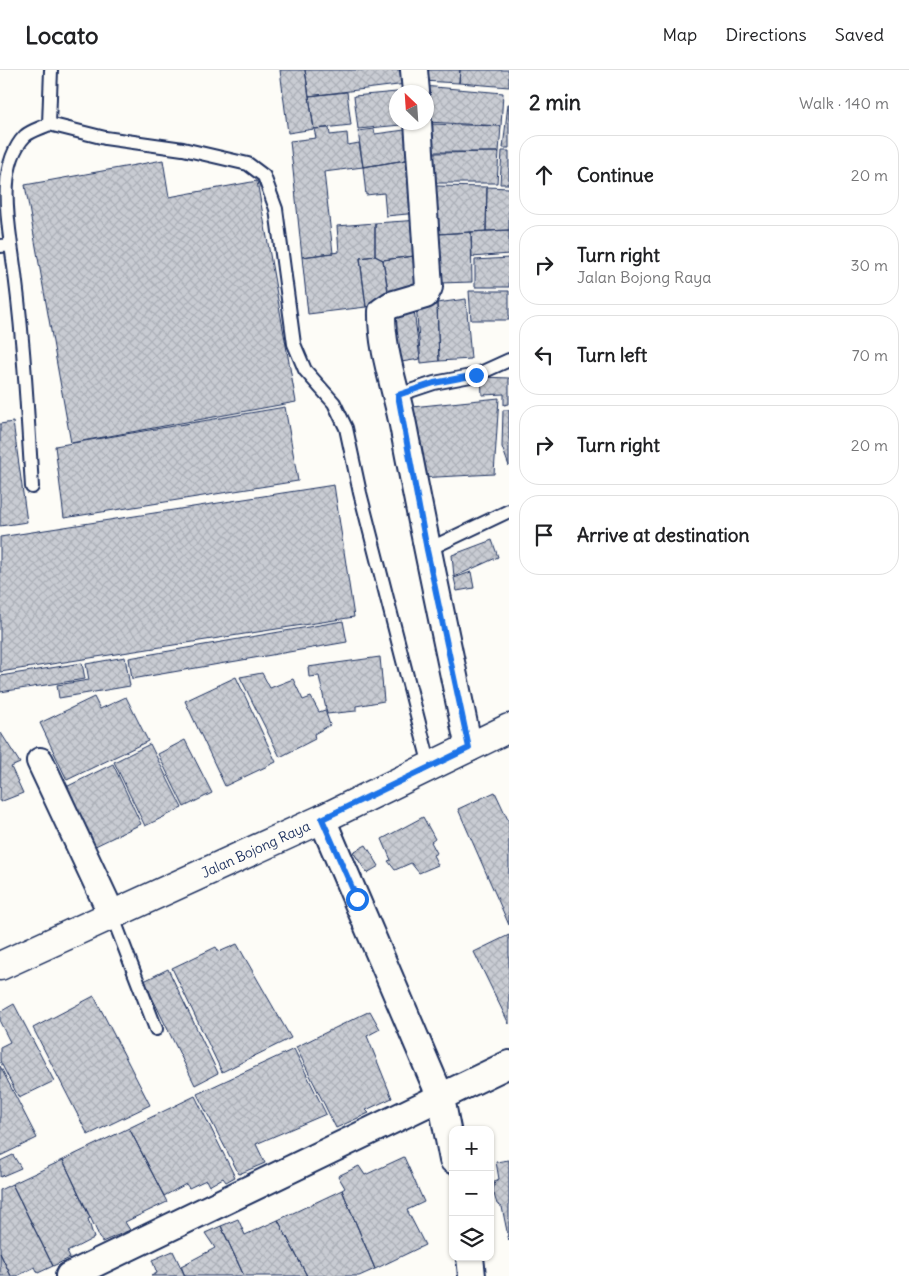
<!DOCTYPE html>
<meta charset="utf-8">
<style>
body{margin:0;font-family:Delius,sans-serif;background:#f2f2f2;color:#202124}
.controls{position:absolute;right:15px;bottom:15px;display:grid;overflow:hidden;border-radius:10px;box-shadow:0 1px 4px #0004}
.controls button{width:45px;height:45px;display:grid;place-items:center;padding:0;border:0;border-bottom:1px solid #e0e0e0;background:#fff;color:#202124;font:25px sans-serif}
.compass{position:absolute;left:389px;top:15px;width:45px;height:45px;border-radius:50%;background:#fff;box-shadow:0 1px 4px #0004;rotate:335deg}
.stop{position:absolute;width:15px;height:15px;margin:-11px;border:4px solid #1a73e8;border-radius:50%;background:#fff}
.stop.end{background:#1a73e8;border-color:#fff;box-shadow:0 1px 5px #0008}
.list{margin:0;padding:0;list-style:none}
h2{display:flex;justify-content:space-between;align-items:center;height:65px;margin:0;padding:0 20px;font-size:21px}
h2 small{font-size:16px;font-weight:400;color:#757577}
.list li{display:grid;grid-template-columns:32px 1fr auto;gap:15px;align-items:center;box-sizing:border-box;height:80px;margin:0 10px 10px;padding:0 10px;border:1px solid #e0e0e0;border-radius:20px}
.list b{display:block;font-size:19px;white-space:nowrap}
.list p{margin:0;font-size:16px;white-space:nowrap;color:#757577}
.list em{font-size:16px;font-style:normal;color:#757577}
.icon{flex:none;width:28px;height:28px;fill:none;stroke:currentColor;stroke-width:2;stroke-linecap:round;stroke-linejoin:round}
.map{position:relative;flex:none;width:509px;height:1206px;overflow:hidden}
header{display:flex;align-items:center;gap:30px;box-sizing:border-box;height:70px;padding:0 25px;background:#fff;border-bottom:1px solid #e0e0e0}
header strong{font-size:24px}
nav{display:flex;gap:28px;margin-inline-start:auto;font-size:18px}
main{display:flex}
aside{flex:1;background:#fff}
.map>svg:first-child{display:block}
.building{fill:url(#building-cross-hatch);stroke:#1b2f5e}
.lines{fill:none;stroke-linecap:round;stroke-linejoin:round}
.service-casing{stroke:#1b2f5e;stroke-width:16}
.minor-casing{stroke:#1b2f5e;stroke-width:30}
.tertiary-casing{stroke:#1b2f5e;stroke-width:31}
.service{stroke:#fdfcf7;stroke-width:12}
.minor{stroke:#fdfcf7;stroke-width:26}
.tertiary{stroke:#fdfcf7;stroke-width:28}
.route{stroke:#1a73e8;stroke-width:6}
.labels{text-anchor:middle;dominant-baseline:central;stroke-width:4;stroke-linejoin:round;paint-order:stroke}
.street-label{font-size:14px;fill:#1b2f5e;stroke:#fdfcf7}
</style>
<header>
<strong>Locato</strong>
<nav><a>Map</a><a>Directions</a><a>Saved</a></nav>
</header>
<main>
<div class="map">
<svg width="509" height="1206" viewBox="0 0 509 1206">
<defs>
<pattern id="building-cross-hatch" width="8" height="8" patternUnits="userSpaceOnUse" patternTransform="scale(1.25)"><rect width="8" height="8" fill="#c9ccd3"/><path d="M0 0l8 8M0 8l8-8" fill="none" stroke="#acb0b8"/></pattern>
</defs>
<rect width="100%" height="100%" fill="#fdfcf7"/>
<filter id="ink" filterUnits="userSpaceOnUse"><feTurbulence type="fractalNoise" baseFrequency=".02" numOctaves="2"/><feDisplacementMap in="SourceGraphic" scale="10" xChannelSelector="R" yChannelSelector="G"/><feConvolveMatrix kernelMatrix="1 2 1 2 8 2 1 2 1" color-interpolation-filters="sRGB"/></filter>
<g filter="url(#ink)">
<path class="building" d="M280,0h25l9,59 -26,4z
M305,0h99l2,14 -97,12z
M421,0h39l-1,13 -37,-2z
M460,0h49v17l-50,-4z
M423,16l80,7 -2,33 -74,-4v-30z
M407,21v1h-10v30l15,2 -54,5 -4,-33z
M347,22l4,33 -37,4 -5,-33z
M508,34h1v44h-6z
M431,54l70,2 -2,26h-69z
M329,58l1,7 17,-2 1,12 11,-2 4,24 -39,5 9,81 -31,4 -12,-116 26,-3 -2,-9z
M374,59l1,5 37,-5v30l-49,8 -5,-36z
M502,81h7v33h-9z
M499,82l-2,31h-64l1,-30z
M412,89l6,54 -32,3 -2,-23 -18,2 -3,-28z
M163,90l6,37 88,-16 39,221 -225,41 -46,-258z
M436,116l51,1 -1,44 -48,3z
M487,117l22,1v42l-23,1z
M420,150l2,35 -39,5 -8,-4v-33z
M375,153v33l-15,2 6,49 -58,7 -6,-57 37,-5 -2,-26z
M509,160v24l-37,3 -1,-25z
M471,162l1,50 -33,1 -1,-49z
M422,185l-3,35 -30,5 -6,-35z
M375,186l8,4 6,39 -23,8 -6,-49z
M509,188v29h-34v-27z
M469,221h40v29h-38z
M466,229l5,60 -32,2 -2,-58z
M437,233l2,58 -18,2 -5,-58z
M414,240l6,49 -25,4 -7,-46z
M481,307l28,1v26l-5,1v-11l-22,1z
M499,328l-5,76 -76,4 -6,-71z
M285,337l13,74 -234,37 -9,-72z
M503,340h6v56l-7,-19z
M13,352l14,100 -27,4v-102z
M334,415l20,132 -354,55v-135z
M492,470l6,17 -44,20 -2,-22z
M471,502l3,16 -17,3 -3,-13z
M343,551l4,21 -215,37 -3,-21z
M125,587l5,29 -71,12 -2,-13 32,-5 -3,-16z
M380,587l4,44 -28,5v5l-29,3 -8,-38 -10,1 -1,-10z
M82,593l3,16 -85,13v-16z
M262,603l8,15 23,-9 10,21 8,-3 8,15 6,-2 5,15 -16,9 1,5 -35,18 -40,-80z
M236,607l40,85 -51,24 -40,-85z
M94,627l6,12 26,-12 22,44 -81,39 -27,-57z
M1,663l19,30 -9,4 12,26 -23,9z
M185,670l27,53 -28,14 -26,-53z
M150,674l32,64 -37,18 -31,-64z
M113,694l28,60 -54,26 -29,-59z
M495,722l14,30v103l-51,-116z
M423,747l12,22 -4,3 6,11 -4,2 5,10 -19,8 -8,-10 -16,7 -7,-9 3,-1 -9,-21z
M366,775l13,21 -12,7 -14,-21z
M509,865v89l-35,-72z
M237,874l54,94 -69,34 -50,-104 44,-21 3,5z
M168,899l50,104 -23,12 -51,-104z
M94,926l56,109 -62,30 -55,-107z
M14,934l40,77 -35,17 -19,-37v-14l10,-5 -10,-20v-10z
M370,941l10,18 -13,7 25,62 -26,12 3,3 -33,15 -40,-81z
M294,979l32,65 -70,30 9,19 -26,11 -42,-80z
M0,996l37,72 -37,18z
M195,1026l40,81 -9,5 -3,-4 -14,8 -3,-6 -17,8 -3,-4 -22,12 -35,-68z
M129,1058l38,74 -42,20 5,8 -28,12 -39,-82z
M13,1085l8,13 -21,9v-16z
M404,1087l20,45 -17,8 18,35 -50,24 -33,-79 3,-2 -7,-12 21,-10 6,9z
M63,1090l27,58 -2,1 6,19 -27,14 3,6 -17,8 -41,-82z
M509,1090v81l-7,-34 -5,-3 -4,-13 2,-10 4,-2 -3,-17z
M12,1114l41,82 -15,7 -3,-6 -18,9h-6l-11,-23v-63z
M342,1120l33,79 -16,7h-52l-29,-56z
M238,1149l7,16 33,-15 29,56h-63l-23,-50z
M221,1156l23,50h-59l-4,-10 34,-18 -10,-15z
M173,1181l12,25h-34l6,-3 -5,-13z
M0,1183l11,23h-11z"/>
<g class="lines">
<defs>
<path id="service" d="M49,54l56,14 78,11 65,15 16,12 12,33 18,135 11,26 29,33 12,25 14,65 70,273
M11,175c-5,-36 -11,-83 14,-109 7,-6 17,-8 24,-12l2,-54
M0,176l11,-1c12,80 16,161 21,242
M398,325l36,-12 42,-8 33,-15
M427,480l82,-39
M112,845l44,114"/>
<path id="minor" d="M414,0l2,22
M418,52l11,165 -4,8 -34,10 -9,6c-1,41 15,80 22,119 20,106 43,212 65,318
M40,691l72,154
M322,749l119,279 12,62
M470,1187l2,19
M69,1206l440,-212"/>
<g id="tertiary">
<path id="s1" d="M0,896l322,-147 187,-91"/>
</g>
</defs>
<use href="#service" class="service-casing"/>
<use href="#minor" class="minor-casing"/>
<use href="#tertiary" class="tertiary-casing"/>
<use href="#service" class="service"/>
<use href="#minor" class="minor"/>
<use href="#tertiary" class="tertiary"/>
</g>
</g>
<g class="lines" filter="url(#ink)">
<path class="route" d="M357,829l-35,-80 147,-71 -42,-198 -29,-155 36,-12 42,-8"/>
</g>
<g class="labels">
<g class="street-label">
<text stroke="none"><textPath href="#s1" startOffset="281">Jalan Bojong Raya</textPath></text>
</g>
</g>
</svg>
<div class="controls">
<button>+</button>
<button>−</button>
<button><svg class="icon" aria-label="layers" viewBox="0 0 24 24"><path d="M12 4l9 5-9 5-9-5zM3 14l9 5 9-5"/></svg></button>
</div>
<svg class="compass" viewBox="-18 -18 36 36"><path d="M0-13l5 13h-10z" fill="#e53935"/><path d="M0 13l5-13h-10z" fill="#757577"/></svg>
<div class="stop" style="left:357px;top:829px"></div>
<div class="stop end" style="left:476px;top:305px"></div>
</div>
<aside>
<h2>2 min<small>Walk · 140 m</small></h2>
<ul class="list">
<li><svg class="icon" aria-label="ahead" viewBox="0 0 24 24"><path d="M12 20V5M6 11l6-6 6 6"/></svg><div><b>Continue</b></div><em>20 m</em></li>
<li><svg class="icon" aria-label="right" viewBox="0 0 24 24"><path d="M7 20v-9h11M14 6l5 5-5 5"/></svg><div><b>Turn right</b><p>Jalan Bojong Raya</p></div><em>30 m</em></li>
<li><svg class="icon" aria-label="left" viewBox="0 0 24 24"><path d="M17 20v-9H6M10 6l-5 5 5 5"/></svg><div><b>Turn left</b></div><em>70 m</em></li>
<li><svg class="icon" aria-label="right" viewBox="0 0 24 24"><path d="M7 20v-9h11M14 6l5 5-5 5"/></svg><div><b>Turn right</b></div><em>20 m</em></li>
<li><svg class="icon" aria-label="arrive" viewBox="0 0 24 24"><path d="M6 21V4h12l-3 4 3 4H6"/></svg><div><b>Arrive at destination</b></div></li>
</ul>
</aside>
</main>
